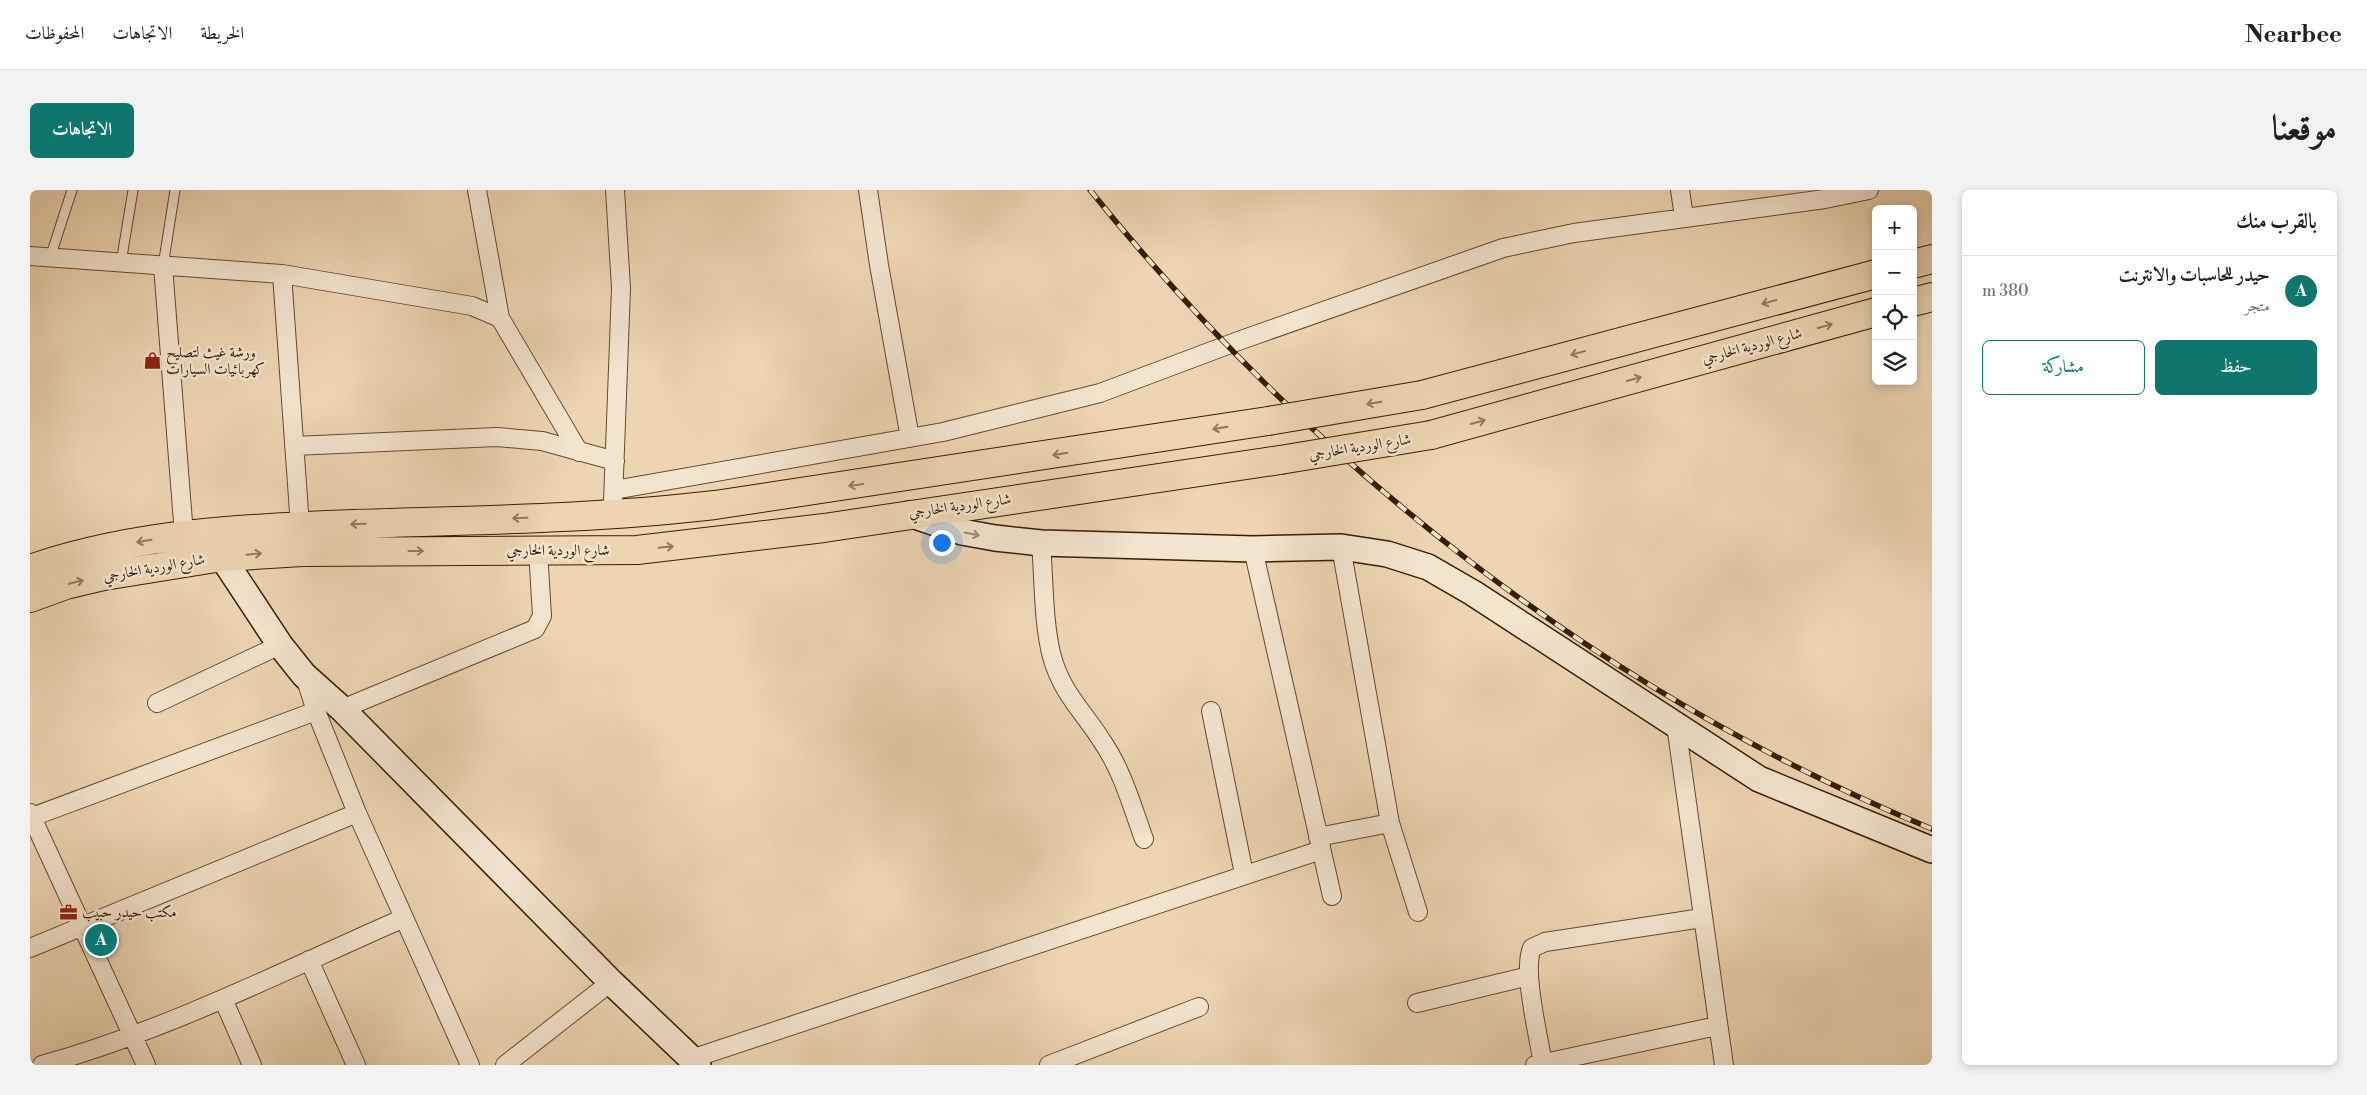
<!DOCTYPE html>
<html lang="ar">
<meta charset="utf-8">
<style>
body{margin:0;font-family:"Libre Bodoni",Amiri,serif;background:#f2f2f2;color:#202124;direction:rtl}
.controls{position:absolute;right:15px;top:15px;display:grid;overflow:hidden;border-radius:8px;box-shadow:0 2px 8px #0003}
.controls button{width:45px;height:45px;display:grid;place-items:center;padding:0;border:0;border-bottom:1px solid #e0e0e0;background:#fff;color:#202124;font:25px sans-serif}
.you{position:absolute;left:911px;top:352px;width:18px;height:18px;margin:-12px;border:4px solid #fff;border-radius:50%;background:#1a73e8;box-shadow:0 0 0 8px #1a73e833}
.badge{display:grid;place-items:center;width:32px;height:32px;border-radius:50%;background:#0f766e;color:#fff;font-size:16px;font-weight:700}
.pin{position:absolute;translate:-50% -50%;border:2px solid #fff;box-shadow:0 1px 5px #0006}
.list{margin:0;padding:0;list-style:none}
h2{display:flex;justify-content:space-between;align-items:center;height:65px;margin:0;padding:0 20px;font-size:21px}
h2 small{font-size:16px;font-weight:400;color:#757577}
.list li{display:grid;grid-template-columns:32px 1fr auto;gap:15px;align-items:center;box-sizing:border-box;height:70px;padding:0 20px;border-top:1px solid #e0e0e0}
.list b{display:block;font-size:19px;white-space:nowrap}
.list p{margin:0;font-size:16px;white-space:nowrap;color:#757577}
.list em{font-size:16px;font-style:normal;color:#757577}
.actions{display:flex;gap:10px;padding:15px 20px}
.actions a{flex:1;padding:11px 0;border:1px solid #0f766e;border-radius:8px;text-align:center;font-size:18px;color:#0f766e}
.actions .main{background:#0f766e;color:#fff}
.icon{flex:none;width:28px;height:28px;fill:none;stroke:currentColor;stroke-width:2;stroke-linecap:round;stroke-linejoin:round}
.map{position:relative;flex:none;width:1902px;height:875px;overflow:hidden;direction:ltr;border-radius:8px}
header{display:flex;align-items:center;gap:30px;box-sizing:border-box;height:70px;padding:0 25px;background:#fff;border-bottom:1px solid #e0e0e0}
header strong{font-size:24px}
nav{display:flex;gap:28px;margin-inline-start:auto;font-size:18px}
.intro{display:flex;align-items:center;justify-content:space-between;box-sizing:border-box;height:120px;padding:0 30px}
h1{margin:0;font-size:35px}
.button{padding:12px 22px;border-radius:8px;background:#0f766e;color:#fff;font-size:18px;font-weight:700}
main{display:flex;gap:30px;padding:0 30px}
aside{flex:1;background:#fff;border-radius:8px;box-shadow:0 2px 8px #0003}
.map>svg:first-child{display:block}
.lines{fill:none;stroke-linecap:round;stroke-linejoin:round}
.lane-casing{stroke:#664a2f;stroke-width:11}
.street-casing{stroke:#664a2f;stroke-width:20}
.secondary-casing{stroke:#391c03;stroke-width:28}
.primary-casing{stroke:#391c03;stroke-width:30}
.lane{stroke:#f3e4ce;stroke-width:9}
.street{stroke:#f3e4ce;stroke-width:18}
.secondary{stroke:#f3e4ce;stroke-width:25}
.primary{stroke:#edd5b3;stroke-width:28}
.rail-casing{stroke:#391c03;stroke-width:5.5}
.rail{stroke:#f3e4ce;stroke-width:4;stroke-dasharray:11;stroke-linecap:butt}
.primary-bridge-casing{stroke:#391c03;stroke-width:30;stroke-linecap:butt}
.primary-bridge{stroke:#edd5b3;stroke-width:28}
.oneway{stroke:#93785b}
.oneway2{stroke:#9f8a73}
.labels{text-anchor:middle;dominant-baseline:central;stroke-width:5;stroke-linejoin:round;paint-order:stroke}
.street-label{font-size:15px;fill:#391c03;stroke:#f3e4ce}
.poi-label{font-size:15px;fill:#391c03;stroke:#f3e4ce;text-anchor:start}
</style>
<header>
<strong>Nearbee</strong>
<nav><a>الخريطة</a><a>الاتجاهات</a><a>المحفوظات</a></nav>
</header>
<div class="intro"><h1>موقعنا</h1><a class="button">الاتجاهات</a></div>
<main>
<aside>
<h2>بالقرب منك<small></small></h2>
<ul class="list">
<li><span class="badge">A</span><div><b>حيدر للحاسبات والانترنت</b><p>متجر</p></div><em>380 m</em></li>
</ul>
<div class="actions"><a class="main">حفظ</a><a>مشاركة</a></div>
</aside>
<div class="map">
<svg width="1902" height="875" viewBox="0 0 1902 875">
<rect width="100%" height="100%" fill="#edd5b3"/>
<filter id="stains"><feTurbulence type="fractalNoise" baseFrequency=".004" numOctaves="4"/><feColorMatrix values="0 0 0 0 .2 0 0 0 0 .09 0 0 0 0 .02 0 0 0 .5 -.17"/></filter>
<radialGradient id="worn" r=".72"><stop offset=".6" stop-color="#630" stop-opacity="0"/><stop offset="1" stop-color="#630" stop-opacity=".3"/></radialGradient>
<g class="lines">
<defs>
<path id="lane" d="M20,68l22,-68
M91,73l12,-73
M133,76l12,-76"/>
<path id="street" d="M447,0l23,128
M838,0l11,75 31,173
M1650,0l4,27
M0,66l252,18 190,32 28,12 79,134
M133,76l21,269
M252,84l18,252
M264,256l203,-9 45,4 73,20
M584,300l329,-58 157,-39 141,-53 262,-92 71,-15 251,-34 44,-9
M583,312l8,-214 -6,-98
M1011,353c3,35 2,80 11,114 10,36 31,54 50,84 20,29 30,65 42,98
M1311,357l49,276 28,89
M1223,359l79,347
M275,487l11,34 41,102 113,252
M127,513l123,-58
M312,519l193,-80 7,-13 -4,-66
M1181,521l33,163
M1646,535l48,340
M0,623l116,252
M2,627l284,-106
M1288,647l72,-14
M0,758l327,-135
M279,770l47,105
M193,809l29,66
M1387,813l112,-27
M661,869l630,-209
M12,875c126,-35 243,-95 362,-147
M475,875l106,-83
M1019,875l150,-58
M1505,875l182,-39
M1513,875c-4,-28 -21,-94 -11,-117l13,-6 157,-24"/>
<path id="secondary" d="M879,324l53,18 33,6 46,5 212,6 88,-2 46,7 41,13 45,26 286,186 173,71
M192,367l58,88 24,30 38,34 269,273 87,83"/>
<path id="primary" d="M1883,74l19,-5
M1883,112l19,-5
M1392,205l454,-121
M1401,245l445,-123
M0,379c104,-36 215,-41 324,-45 120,-4 241,-5 361,-19l553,-84
M0,408l36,-13 38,-9 118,-19 80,-5 335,-2 187,-22 456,-68"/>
</defs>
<use href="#lane" class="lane-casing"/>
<use href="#street" class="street-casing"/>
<use href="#secondary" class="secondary-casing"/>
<use href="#primary" class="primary-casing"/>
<use href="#lane" class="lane"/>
<use href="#street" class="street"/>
<use href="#secondary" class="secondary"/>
<use href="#primary" class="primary"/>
<defs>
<path id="rail" d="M1060,0c223,277 513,503 842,639"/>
</defs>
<use href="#rail" class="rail-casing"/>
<use href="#rail" class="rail"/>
<defs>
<path id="primary-bridge" d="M1238,231l154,-26
M1250,270l151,-25"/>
</defs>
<use href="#primary-bridge" class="primary-bridge-casing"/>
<use href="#primary-bridge" class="primary-bridge"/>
</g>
<defs><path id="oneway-shaft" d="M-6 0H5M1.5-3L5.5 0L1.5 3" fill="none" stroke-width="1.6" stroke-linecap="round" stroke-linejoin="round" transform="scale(1.25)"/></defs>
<g class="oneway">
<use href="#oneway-shaft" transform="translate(1739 112) rotate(165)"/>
<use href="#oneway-shaft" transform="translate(1795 136) rotate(-15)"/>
<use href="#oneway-shaft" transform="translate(1548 163) rotate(165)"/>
<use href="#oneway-shaft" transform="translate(1604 189) rotate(-15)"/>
<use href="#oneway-shaft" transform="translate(1344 213) rotate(170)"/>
<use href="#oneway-shaft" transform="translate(1448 232) rotate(-15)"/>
<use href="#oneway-shaft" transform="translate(1190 238) rotate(171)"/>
<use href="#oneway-shaft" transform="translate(1030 264) rotate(171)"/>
<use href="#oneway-shaft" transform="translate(826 295) rotate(172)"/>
<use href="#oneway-shaft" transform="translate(490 328) rotate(178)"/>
<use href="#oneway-shaft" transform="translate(328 334) rotate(178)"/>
<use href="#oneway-shaft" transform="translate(114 351) rotate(171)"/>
<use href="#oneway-shaft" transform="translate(636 357) rotate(-6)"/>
<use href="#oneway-shaft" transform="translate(386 361)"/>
<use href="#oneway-shaft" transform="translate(224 364) rotate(-5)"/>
<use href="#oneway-shaft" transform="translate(46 392) rotate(-13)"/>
</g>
<use class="oneway2" href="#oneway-shaft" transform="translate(942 344) rotate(12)"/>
<defs>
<symbol id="shop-bare" viewBox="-9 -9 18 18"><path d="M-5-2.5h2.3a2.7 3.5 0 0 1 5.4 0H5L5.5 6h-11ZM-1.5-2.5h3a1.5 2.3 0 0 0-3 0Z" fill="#8f2418" stroke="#f3e4ce" stroke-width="2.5" paint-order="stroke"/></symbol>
<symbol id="office-bare" viewBox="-9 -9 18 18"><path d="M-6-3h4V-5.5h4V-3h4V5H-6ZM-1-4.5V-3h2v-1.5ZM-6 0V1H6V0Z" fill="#8f2418" stroke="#f3e4ce" stroke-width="2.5" paint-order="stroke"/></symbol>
</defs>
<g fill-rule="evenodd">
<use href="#shop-bare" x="110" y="158" width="25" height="25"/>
<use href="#office-bare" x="26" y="710" width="25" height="25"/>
</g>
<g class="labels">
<g class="street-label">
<text transform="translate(1722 156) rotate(-15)">شارع الوردية الخارجي</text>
<text transform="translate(1330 257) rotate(-9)">شارع الوردية الخارجي</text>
<text transform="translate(930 316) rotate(-8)">شارع الوردية الخارجي</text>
<text x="528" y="360">شارع الوردية الخارجي</text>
<text transform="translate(124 378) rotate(-10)">شارع الوردية الخارجي</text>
</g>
<g class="poi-label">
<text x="136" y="162">ورشة غيث لتصليح<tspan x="136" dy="17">كهربائيات السيارات</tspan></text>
<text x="52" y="722">مكتب حيدر حبيب</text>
</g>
</g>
<rect width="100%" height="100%" filter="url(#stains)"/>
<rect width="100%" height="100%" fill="url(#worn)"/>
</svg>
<div class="controls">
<button>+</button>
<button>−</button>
<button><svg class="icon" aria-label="locate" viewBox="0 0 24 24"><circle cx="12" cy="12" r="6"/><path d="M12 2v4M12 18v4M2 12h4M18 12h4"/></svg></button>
<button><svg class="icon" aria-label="layers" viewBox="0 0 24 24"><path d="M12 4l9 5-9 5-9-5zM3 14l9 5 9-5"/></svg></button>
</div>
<div class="you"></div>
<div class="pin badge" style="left:71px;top:750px">A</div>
</div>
</main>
